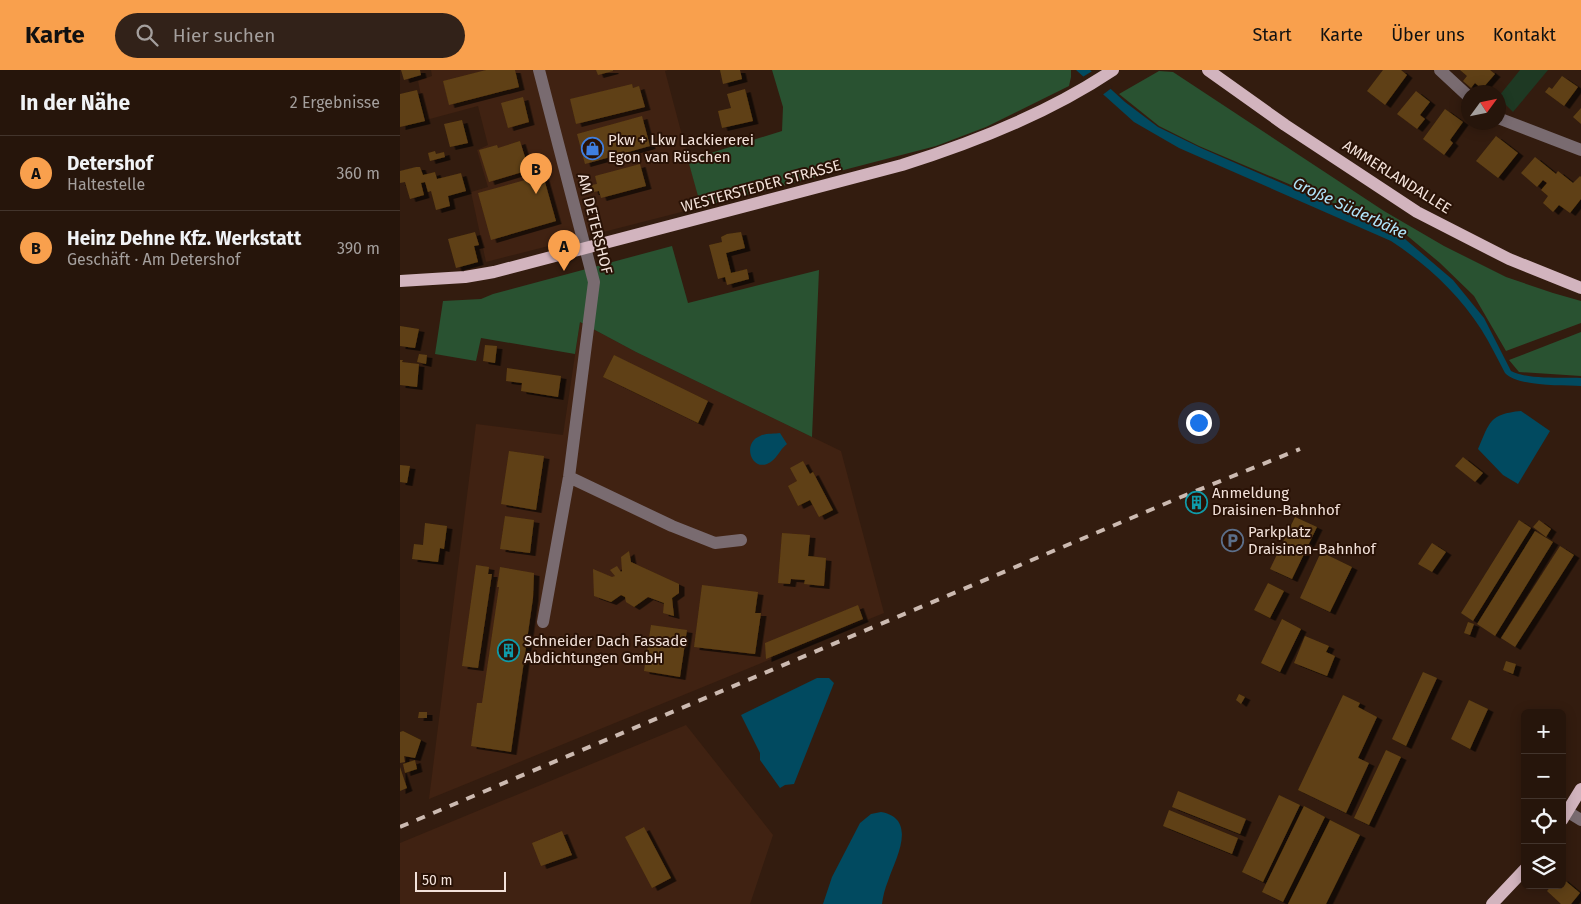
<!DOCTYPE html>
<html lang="de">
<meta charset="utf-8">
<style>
body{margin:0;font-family:"Fira Sans",sans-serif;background:#322219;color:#f1f3f6}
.controls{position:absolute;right:15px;bottom:15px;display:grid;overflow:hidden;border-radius:8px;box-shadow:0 2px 12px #0003}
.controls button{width:45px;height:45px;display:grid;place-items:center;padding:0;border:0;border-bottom:1px solid #42342c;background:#26150b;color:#f1f3f6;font:25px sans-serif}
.compass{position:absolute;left:1061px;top:15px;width:45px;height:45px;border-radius:50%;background:#26150b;box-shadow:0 2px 12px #0003;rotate:57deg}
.scale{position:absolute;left:15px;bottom:12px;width:91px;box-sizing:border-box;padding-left:5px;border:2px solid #f3e2da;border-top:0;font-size:14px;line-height:18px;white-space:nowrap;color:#f3e2da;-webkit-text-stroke:4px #291206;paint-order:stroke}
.you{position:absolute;left:798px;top:352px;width:18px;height:18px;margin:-12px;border:4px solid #fff;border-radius:50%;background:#1a73e8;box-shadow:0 0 0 8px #1a73e833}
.badge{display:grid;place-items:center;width:32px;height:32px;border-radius:50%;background:#f9a04d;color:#111;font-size:16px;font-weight:700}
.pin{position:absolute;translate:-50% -41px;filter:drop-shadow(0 1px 2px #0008)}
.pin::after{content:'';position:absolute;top:26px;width:18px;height:15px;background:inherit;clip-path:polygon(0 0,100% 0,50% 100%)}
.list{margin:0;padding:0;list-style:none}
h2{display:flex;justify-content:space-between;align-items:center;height:65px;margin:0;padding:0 20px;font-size:21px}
h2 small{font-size:16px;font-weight:400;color:#a49f9d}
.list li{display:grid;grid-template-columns:32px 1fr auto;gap:15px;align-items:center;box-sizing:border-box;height:75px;padding:0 20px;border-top:1px solid #42342c}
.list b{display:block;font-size:19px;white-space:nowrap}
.list p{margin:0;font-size:16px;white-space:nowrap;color:#a49f9d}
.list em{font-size:16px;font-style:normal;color:#a49f9d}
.icon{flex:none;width:28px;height:28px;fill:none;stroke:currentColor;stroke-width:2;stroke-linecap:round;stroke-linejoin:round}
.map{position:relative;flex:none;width:1181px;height:834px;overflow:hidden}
header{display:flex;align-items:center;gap:30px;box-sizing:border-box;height:70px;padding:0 25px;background:#f9a04d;color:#111}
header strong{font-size:24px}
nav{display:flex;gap:28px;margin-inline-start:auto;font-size:18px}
.search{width:350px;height:45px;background:#322219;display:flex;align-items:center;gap:12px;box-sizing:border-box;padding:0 18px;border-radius:28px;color:#a49f9d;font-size:19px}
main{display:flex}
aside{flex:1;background:#26150b}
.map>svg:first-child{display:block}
.built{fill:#402212}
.green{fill:#1e3923}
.forest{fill:#295231}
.water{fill:#014a60}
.pier{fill:#331c0f}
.building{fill:#5f4014;filter:url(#shadow)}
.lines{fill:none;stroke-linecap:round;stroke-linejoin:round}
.minor{stroke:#796b70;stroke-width:12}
.major{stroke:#d2b4be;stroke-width:12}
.rail{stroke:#ccbab1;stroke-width:4;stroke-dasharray:9 9;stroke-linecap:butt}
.labels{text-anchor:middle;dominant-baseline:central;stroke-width:4;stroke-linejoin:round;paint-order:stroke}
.poi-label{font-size:15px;fill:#f3e2da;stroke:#291206;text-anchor:start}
.street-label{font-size:15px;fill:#f3e2da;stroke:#291206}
.water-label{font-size:16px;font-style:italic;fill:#b0e4fa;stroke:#291206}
</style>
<header>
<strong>Karte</strong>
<div class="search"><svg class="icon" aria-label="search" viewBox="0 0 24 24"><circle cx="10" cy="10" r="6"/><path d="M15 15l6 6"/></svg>Hier suchen</div>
<nav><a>Start</a><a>Karte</a><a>Über uns</a><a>Kontakt</a></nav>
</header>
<main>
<aside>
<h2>In der Nähe<small>2 Ergebnisse</small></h2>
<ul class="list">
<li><span class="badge">A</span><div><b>Detershof</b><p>Haltestelle</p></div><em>360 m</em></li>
<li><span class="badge">B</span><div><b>Heinz Dehne Kfz. Werkstatt</b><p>Geschäft · Am Detershof</p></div><em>390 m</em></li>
</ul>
</aside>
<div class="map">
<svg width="1181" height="834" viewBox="0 0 1181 834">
<defs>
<filter id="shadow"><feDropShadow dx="5.5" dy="3" stdDeviation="0" flood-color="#0009"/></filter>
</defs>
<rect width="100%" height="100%" fill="#331c0f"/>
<path class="built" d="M31,0h237l-3,1 36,136 -215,55 -15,-70 17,-5 -11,-37 11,-5 -10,-39 -52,14 -8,-39 14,-5z
M180,252l56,30 205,99 43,162 -455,186 47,-375 87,11z
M286,655l87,110 -23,69h-350v-61z"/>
<path class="green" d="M1120,0h28l-35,42 -14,-14v-2z"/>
<path class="forest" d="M372,0h299v7l-2,9 -83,41 -50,19 -235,61 -13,-47 94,-29 1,-24z
M759,1l14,1 211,139 60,35 62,31 47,16 28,8v22l-75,28 -32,-55 -34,-33 -36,-30 -27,-14 -34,-12 -144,-61 -40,-20 -40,-32z
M272,176l16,57 131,-33 -7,167 -176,-85 -56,-30 -5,32 -94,-16 -5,23 -41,-7 8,-53 38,-2 12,-5z
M1181,262v44l-62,-4 -10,-12z"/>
<path class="water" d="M676,0h14l35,32 33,25 43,21 172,75 32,16 48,41 31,38 27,53c17,9 51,6 70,7v8c-20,-1 -62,1 -76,-13 -8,-15 -15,-30 -24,-44 -23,-36 -55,-65 -90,-88l-212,-93 -45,-26z
M1121,341l29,20 -32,53 -15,-9 -25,-26c12,-27 11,-35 43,-38z
M380,363l7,11c-8,6 -10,16 -20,20 -16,6 -25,-21 -7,-28 6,-3 14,-2 20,-3z
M417,608h12l5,5 -40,101 -9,1 -5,3 -20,-28v-7l-19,-38z
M481,742c38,7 14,48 7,69 -3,7 -5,15 -6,23h-59l9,-27 28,-54 11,-9z"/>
<path class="pier" d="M694,0l19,17 -12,9 -20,-18z"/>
<path class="building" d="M1,0h19l1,5 -17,5z
M86,0h29l4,17 -70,18 -6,-24z
M196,0h17v1l-15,4z
M320,0h20l2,9 -19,5z
M983,0h18l6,5 -22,30 -18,-14z
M1060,0h30l5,4 -13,15 -7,-6 -4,5 -8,-7 4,-5z
M1162,6l16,11 -14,19 -19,-14 4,-5 3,2z
M232,14l1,4 6,-2 6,21 -69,17 -6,-25z
M345,19l8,32 -31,7 -4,-17 13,-3 -4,-14z
M17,20l8,31 -25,6v-33z
M1016,21l14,11 -10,13 5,4 -8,10 -20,-15z
M123,27l6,25 -21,6 -7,-25z
M1181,38v16l-8,-7z
M1045,39l18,13 -13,18 3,3 -9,12 -21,-16z
M242,46l8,30 -65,18 -8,-30z
M62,50l6,23 -18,4 -6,-23z
M1096,66l22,17 -20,25 -22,-17z
M120,71l9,29 -40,12 -10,-32 18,-5 1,3z
M35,81l1,3 8,-2 1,5 -15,4 -2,-8z
M1135,87l21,17 2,-3 15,12 7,-7 1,1v22l-11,14 -11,-8 -6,7 -10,-9 5,-7 -7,-6 6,-7 -4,-3 -6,7 -16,-14z
M240,94l6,22 -45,12 -2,-7 -6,1 -2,-7 6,-1 -2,-8z
M16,97h4l3,8 12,-3 2,7 24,-6 5,18 -18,5 2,10 -14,4 -5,-19 -3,1 -3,-10 -4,1 3,12 -14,4 -5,-17 -5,1v-12z
M143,105l13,46 -65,19 -13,-47z
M75,162l4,13 -5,1 4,16 -22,6 -8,-29z
M341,162l4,16 -19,5 5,20 16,-4 2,10 -22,6 -2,-8 -7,2 -9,-34 13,-3 -1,-5 6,-3z
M0,256l19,3 -4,19 -15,-2z
M85,275l12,1 -2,17 -12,-2z
M19,284l8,1 -1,9 -9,-2z
M214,285l94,46 -10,22 -95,-46z
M0,290h3l-1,2 17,2 -2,23 -17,-2z
M107,298l54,8 -3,21 -37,-6 1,-8 -16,-2z
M109,381l35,5 -8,54 -35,-6z
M1063,387l20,16 -8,9 -20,-16z
M403,391l7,13 3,-2 20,38 -14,7 -9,-17 -12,6 -10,-20 9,-5 -7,-13z
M0,395l10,1 -3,17 -7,-1z
M105,446l29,4 -4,33 -30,-4z
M895,447l22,10 -25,52 -22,-10z
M1119,450l12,8 -58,93 -12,-8z
M1139,450l12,9 -5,8 -13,-10z
M25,453l22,3 -3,23 -4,-1 -2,14 -26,-3 2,-15 9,1z
M1135,461l18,11 -58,94 -18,-12z
M382,463l28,2 -2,21 18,2 -2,28 -20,-2 1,-4 -14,-1 -1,5 -12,-1z
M1032,473l14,9 -14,20 -14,-8z
M1160,476l14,9 -59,92 -14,-9z
M229,481l2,11 48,22v9l-7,5 2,18 -11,-3 1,-10 -16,-6 -14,10 -8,-5 -1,-5 -4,-2 -10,7 -17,-6 -1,-27 19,8 3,-1 -5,-6 7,-4 4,6 1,-1 -1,-14z
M921,482l31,15 -22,45 -30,-14z
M76,495l13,2 -1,7h4l-14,94 -16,-2z
M100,497l34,6 -1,25 -22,154 -40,-6 6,-43h5l17,-116h-2z
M868,513l16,8 -14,27 -16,-8z
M302,515l56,7 -3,21h6l-6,41 -61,-7z
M458,535l5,14 -97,40 -1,-16z
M882,549l19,10 -21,43 -19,-9z
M1068,552l6,2 -4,11 -6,-2z
M251,555l36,5 -7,47 -36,-6z
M905,566l24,10 -3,6 9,4 -8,20 -33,-13z
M1106,591l10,3 -3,10 -10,-4z
M1023,602l14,6 -31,68 -14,-7z
M839,624l6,3 -4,7 -5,-4z
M943,625l17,8 -2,4 19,10 -19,41 11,5 -23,50 -48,-23z
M1069,630l19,9 -18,40 -19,-10z
M19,642h8v6h-9z
M3,661l18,9 -6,18 -11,-2 1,6 -5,1v-31z
M986,680l15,7 -32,68 -15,-7z
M15,690l2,9 -12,4 -2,-9z
M0,697l7,21 -7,3z
M778,721l68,28 -6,15 -68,-27z
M879,725l21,10 -37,77 -21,-10z
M904,736l21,11 -42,85 -21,-10z
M769,740l69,28 -6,16 -69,-28z
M930,750l30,15 -34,69h-38z
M244,757l27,51 -19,10 -27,-51z
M162,761l10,24 -31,11 -9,-23z
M1162,808l18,15 -9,11h-10l-14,-13 5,-6h10z"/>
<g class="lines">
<path class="minor" d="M139,0l55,212 -25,195 -26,145
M1040,0l28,26
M1098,48l83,32
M169,407l103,49 43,17 26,-3
M1168,742l13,8"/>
<path class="major" d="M808,0l77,55 132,87 92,47 72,29
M0,211l65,-4 29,-5 408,-107c74,-23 147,-52 211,-95
M1162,750l19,-31
M1092,834l33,-35"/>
<path class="rail" d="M0,757l781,-330 119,-48"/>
</g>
<defs>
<symbol id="shop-ring" viewBox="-11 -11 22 22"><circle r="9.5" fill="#291206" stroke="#3f7fe0" stroke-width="1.5"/><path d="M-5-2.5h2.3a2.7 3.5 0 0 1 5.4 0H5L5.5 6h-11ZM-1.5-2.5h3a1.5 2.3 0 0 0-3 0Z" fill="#3f7fe0"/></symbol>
<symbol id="building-ring" viewBox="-11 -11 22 22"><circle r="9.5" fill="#291206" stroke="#0f9aa8" stroke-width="1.5"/><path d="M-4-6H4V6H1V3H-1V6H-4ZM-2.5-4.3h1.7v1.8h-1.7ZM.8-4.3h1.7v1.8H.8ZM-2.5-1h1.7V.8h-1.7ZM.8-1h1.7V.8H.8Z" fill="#0f9aa8"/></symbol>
<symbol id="parking-ring" viewBox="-11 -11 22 22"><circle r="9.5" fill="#291206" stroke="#5c6f8a" stroke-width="1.5"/><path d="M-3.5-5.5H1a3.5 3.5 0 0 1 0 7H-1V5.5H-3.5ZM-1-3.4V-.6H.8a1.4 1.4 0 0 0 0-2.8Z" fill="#5c6f8a"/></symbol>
</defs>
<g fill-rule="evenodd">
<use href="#shop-ring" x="180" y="66" width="25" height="25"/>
<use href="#building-ring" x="784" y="420" width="25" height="25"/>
<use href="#parking-ring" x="820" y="458" width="25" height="25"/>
<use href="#building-ring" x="96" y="568" width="25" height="25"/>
</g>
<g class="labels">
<g class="poi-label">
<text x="208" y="70">Pkw + Lkw Lackiererei<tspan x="208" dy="17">Egon van Rüschen</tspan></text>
<text x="812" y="423">Anmeldung<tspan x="812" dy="17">Draisinen-Bahnhof</tspan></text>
<text x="848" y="462">Parkplatz<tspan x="848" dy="17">Draisinen-Bahnhof</tspan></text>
<text x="124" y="571">Schneider Dach Fassade<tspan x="124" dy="17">Abdichtungen GmbH</tspan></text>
</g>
<g class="street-label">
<text transform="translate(997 107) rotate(32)">AMMERLANDALLEE</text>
<text transform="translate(361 116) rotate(-15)">WESTERSTEDER STRASSE</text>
<text transform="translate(195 154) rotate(76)">AM DETERSHOF</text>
</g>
<g class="water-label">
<text transform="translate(950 138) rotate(25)">Große Süderbäke</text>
</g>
</g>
</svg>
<div class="controls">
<button>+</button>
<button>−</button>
<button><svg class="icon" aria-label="locate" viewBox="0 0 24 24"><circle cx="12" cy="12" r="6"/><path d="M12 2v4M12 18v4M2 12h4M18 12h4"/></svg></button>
<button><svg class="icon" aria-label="layers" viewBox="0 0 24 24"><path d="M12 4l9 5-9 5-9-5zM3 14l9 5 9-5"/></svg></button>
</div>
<svg class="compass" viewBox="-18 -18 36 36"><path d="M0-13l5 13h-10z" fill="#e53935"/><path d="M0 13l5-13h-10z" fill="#a49f9d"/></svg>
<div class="scale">50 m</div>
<div class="you"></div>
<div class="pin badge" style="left:164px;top:201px">A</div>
<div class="pin badge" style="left:136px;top:124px">B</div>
</div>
</main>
